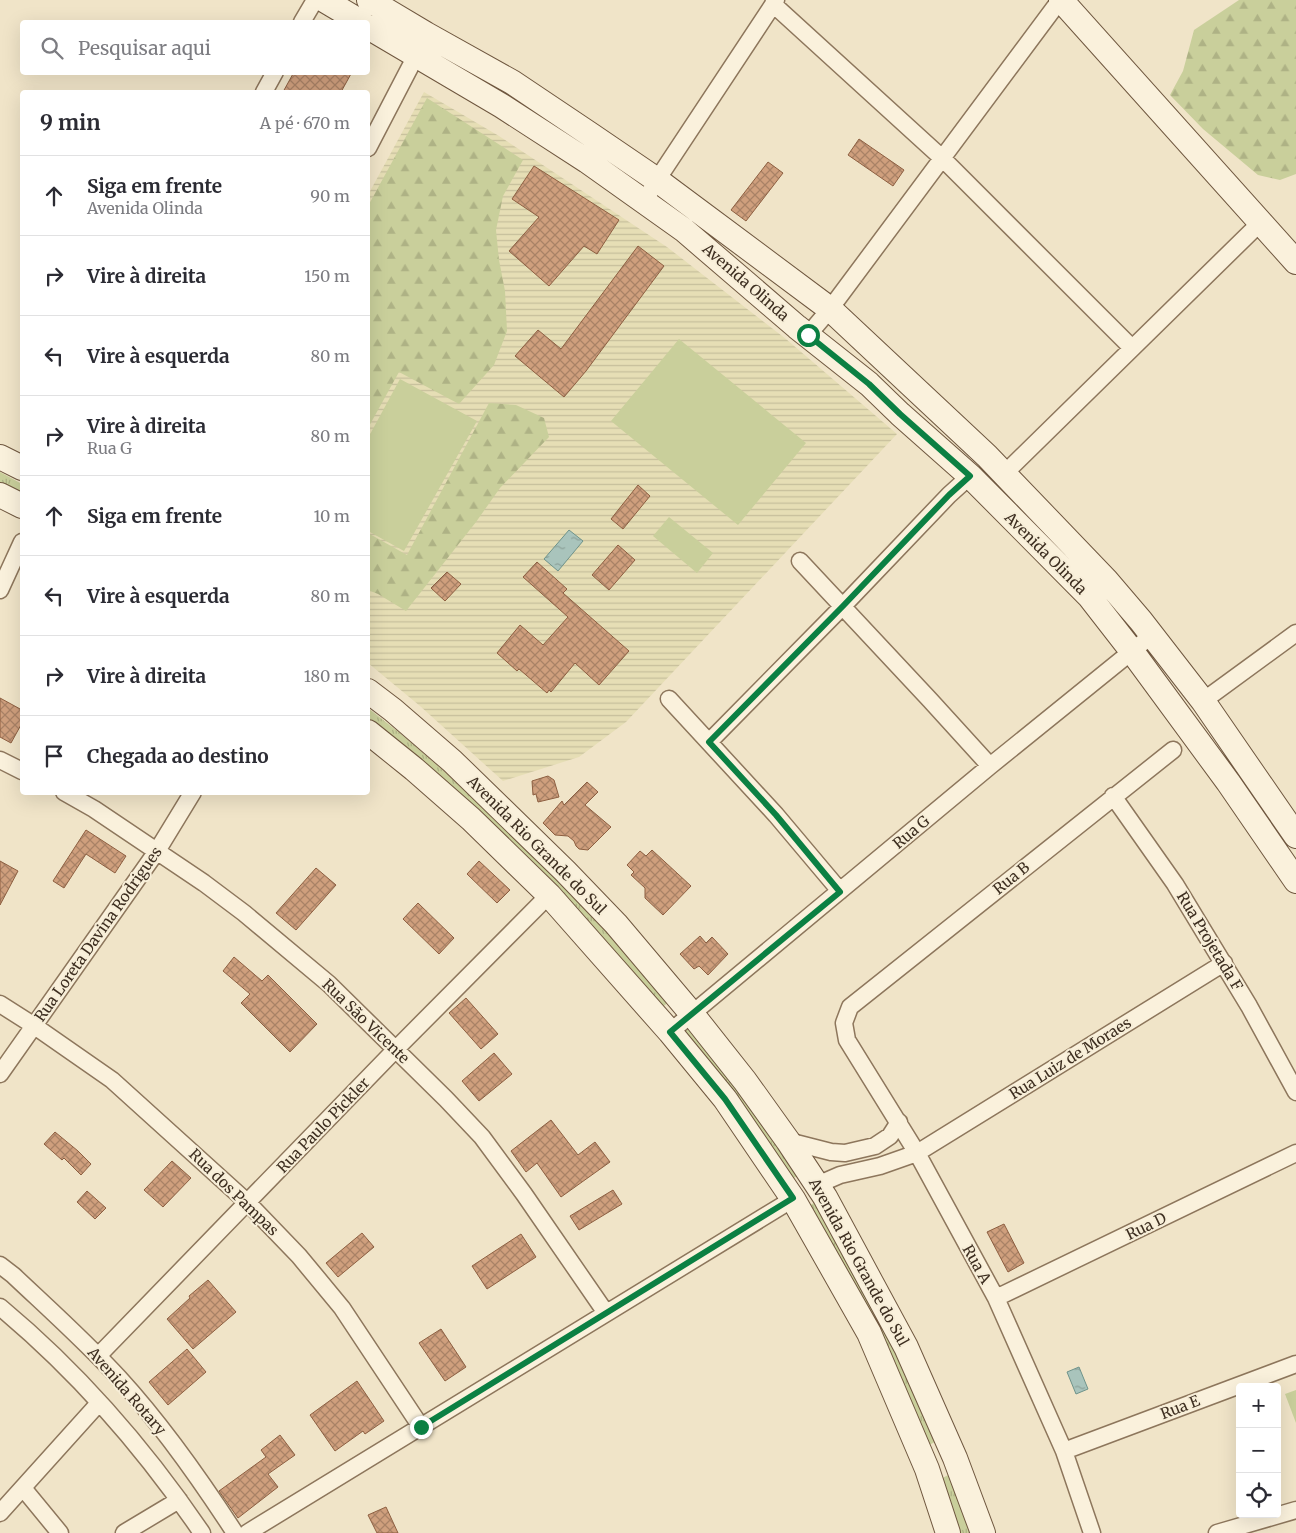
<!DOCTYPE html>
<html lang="pt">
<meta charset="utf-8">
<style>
body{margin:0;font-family:Merriweather,serif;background:#f2f2f3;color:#2b2b33}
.controls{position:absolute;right:15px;bottom:15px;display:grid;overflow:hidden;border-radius:5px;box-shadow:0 5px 20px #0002}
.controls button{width:45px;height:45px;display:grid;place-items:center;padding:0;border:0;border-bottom:1px solid #e1e1e2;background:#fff;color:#2b2b33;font:25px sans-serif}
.stop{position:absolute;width:15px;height:15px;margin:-11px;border:4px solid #0b8043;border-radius:50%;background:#fff}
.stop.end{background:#0b8043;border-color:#fff;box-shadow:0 1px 5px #0008}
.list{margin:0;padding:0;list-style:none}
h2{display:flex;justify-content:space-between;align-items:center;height:65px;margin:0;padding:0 20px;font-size:21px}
h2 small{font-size:16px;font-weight:400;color:#7c7c81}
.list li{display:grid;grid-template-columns:32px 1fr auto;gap:15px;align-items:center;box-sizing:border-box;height:80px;padding:0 20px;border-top:1px solid #e1e1e2}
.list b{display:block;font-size:19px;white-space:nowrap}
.list p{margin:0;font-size:16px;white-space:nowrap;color:#7c7c81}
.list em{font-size:16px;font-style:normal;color:#7c7c81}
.icon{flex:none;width:28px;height:28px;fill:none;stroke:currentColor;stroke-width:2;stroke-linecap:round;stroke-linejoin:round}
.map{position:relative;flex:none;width:1296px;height:1533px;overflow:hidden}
.search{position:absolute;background:#fff;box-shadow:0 5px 20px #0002;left:20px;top:20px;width:350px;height:55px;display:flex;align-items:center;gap:12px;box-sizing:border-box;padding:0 18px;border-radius:5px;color:#7c7c81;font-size:19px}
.panel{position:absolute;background:#fff;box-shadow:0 5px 20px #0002;left:20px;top:90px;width:350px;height:705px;border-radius:5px}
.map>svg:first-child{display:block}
.farmland{fill:url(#farmland-rules)}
.grass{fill:url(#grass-tufts)}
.forest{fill:url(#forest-firs)}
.pitch{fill:#c9cf9b}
.water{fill:url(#water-ripples);stroke:#6f938a}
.building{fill:url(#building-cross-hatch);stroke:#8d5f41}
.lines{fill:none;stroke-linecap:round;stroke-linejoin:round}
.street-casing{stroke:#8d765c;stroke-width:19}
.secondary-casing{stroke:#6f573f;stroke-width:26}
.street{stroke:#faf1dc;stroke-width:16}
.secondary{stroke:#faf1dc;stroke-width:24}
.route{stroke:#0b8043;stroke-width:6}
.labels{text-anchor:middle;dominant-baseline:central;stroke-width:4;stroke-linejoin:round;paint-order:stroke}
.street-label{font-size:15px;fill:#3d2e20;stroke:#f7eed8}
</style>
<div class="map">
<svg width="1296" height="1533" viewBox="0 0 1296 1533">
<defs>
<pattern id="farmland-rules" width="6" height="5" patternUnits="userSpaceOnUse" patternTransform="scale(1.25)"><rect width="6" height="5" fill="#e6deb5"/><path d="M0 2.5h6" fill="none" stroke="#c6bf9b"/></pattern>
<pattern id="grass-tufts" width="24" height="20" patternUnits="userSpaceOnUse" patternTransform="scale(1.25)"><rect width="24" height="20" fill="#c9cf9b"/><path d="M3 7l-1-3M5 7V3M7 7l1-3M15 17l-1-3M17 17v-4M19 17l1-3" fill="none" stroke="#aeb285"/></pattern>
<pattern id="forest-firs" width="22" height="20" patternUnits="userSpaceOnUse" patternTransform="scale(1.25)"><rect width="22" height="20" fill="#c9cf9b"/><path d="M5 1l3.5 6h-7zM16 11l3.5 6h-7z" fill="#aeb285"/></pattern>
<pattern id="water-ripples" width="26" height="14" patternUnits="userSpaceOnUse" patternTransform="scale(1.25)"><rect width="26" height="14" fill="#a9c4bc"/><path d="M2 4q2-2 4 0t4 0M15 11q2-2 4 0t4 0" fill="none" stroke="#8ba098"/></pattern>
<pattern id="building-cross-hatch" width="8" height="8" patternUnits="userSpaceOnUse" patternTransform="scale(1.25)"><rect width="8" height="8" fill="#cf9f7d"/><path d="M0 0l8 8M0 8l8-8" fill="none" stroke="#a98266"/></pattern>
</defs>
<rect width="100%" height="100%" fill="#f0e4c8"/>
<path class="farmland" d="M424,92l75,44 168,111 119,92 111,95 -271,288 -47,35 -76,24 -83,-75 -52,-43v-468z"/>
<path class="grass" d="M0,472l22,12v10l-22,-12z
M368,708l33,26 67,58 123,120 77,90 -8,8 -292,-288z
M691,1027l59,79 47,70 -8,5 -106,-148z
M817,1201l40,69 82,170 -10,5 -122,-238z
M950,1474l21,59h-14l-18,-53z"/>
<path class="forest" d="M1239,0h57v174l-16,6 -22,-5 -55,-46 -33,-34 13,-24 11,-41z
M427,98l96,62 -20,36 -7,34 3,30 6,31 2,40 -13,34 -35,39 -60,-32 -31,56v-222z
M489,403l27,2 28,13 5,19 -49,51 -24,34 -70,89 -28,-17 -10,-4v-57l39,22z"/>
<path class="pitch" d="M679,339l127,104 -68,82 -127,-104z
M400,379l77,42 -73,130 -36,-20v-93z
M669,517l44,36 -16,20 -44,-37z
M1296,1390v33l-11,-29z"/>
<path class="water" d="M569,530l14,11 -25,30 -14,-12z
M1079,1367l9,22 -12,5 -9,-22z"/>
<path class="building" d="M294,72h58l-11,20h-58z
M859,139l45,31 -11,16 -45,-31z
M768,162l15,11 -37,48 -15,-11z
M534,166l85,54 -22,34 -13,-8 -35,40 -40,-35 30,-34 -27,-18z
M638,246l26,20 -78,105 -22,26 -49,-41 23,-26 23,19z
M638,485l12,11 -27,33 -12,-10z
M618,545l17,15 -26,30 -17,-15z
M537,562l30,27 -4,4 66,58 -30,34 -24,-22 -24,29 -2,-2 -2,3 -28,-24 -2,2 -20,-18 23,-28 23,20 25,-28 -45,-40z
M447,572l14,12 -16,17 -14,-13z
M0,698l22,12v13l-11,20 -11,-6z
M548,776l6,4 5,17 -21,5 -2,-8 -3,1 -1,-14z
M587,782l11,10 -13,13 26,22 -23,23 -9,-1 -3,-3 -2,-5 -6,-5 -13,-1 -12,-12 19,-22 2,4z
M86,830l40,26 -11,17 -29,-19 -22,34 -11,-7z
M652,850l39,36 -28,29 -18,-17v-10l-14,-13 3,-3 -7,-7 13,-14 6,5z
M0,861l18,10 -18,34z
M479,861l31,29 -13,13 -30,-29z
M316,868l20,17 -40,45 -20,-17z
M418,903l36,35 -15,16 -36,-35z
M700,936l6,7 6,-6 16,17 -20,21 -9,-9 -5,3 -14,-15z
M234,957l28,24 6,-6 49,49 -27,28 -49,-49 9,-9 -27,-23z
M466,998l32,36 -17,15 -32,-36z
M494,1053l18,21 -33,27 -17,-20z
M551,1120l27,35 17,-13 15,20 -49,35 -24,-34 -11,9 -15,-21z
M55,1132l23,19 13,13 -10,11 -17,-17 -2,2 -18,-16z
M172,1161l19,17 -28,29 -19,-17z
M613,1190l9,14 -43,26 -9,-14z
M87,1191l19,17 -11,11 -18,-17z
M1004,1224l20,39 -16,9 -21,-40z
M362,1233l12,14 -36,30 -12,-14z
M521,1234l15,23 -49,32 -15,-23z
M208,1280l28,32 -43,37 -26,-30 23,-21 -1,-2z
M441,1329l25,38 -21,14 -26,-38z
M187,1349l19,23 -38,33 -19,-23z
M357,1381l27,40 -19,13 -2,-3 -28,20 -25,-36z
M280,1435l15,20 -27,19 10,13 -40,31 -19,-27 47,-34 -5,-7z
M386,1507l12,26h-21l-9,-18z"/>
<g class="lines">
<defs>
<path id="street" d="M773,4l169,154 190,190
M302,22l13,-22
M264,92l11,-20
M368,148l53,-102
M644,202l13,-22 119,-180
M808,335l22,-26 230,-309
M1004,474l256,-251
M800,561l130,139 60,66
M0,590l22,-48
M669,699l107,116 64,76
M1203,701l93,-68
M709,742l134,-136 106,-111 21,-19
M0,760l22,11
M64,792l30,17 110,74 40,30 85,71 117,115 36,38 42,57 82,119
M1113,796l62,88 74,122 47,86
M0,1004l33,21 79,55 136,123 51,53 43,52 79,119
M670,1032l320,-266 162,-131
M0,1074l157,-223 36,-59
M788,1141l43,11 14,1 30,-7 15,-10 9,-14
M817,1185l23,-10 40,-9 37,-13 307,-190
M0,1265l13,10c36,34 73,67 106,103 44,48 81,101 116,155
M996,1298l300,-145
M0,1307c78,65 145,142 202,226
M98,1356l298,-307 153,-154
M1064,1451l232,-87
M23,1488l37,45
M0,1513l99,-110
M124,1533l55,-33
M247,1533l546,-334
M1092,1533l-28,-82 -68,-153 -79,-145 -70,-113 -3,-17 6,-16 323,-257
M1217,1533l79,-23"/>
<path id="secondary" d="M324,0l37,22
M369,0l57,34 86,48 79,53 66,45 173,129 157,147 119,124 35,41 62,80 93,135
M1061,0l235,262
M368,27l134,79 85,55 97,69 113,97 72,57 31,30 70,62 119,120 42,54 97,132 68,99
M0,457l22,11
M0,495l22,11
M368,691l25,19 59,51 113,110 51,53 76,90 53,67 43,60 37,56 81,150 49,111 28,75
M368,732l46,37 57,50 78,76 121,137 55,67 68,100 76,134 58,136 21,64"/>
</defs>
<use href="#street" class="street-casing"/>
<use href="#secondary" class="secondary-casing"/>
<use href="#street" class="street"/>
<use href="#secondary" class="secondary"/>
</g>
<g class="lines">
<path class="route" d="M421,1427l372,-229 -68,-99 -55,-67 170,-140 -64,-77 -67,-73 134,-136 106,-111 21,-19 -70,-62 -31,-30 -61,-49"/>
</g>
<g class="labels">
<g class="street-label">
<text transform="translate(746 282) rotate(41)">Avenida Olinda</text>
<text transform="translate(1046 553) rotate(45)">Avenida Olinda</text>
<text transform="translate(911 832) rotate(-40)">Rua G</text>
<text transform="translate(537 845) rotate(45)">Avenida Rio Grande do Sul</text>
<text transform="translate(1011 878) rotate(-39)">Rua B</text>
<text transform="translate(98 934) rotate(-55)">Rua Loreta Davina Rodrigues</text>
<text transform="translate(1210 941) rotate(59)">Rua Projetada F</text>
<text transform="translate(366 1021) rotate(44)">Rua São Vicente</text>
<text transform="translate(1070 1058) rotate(-32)">Rua Luiz de Moraes</text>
<text transform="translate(323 1125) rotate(-46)">Rua Paulo Pickler</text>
<text transform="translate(234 1192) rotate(44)">Rua dos Pampas</text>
<text transform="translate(1146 1226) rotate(-26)">Rua D</text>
<text transform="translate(859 1262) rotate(61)">Avenida Rio Grande do Sul</text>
<text transform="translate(977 1264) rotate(61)">Rua A</text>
<text transform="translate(127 1391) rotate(49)">Avenida Rotary</text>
<text transform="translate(1180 1407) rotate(-21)">Rua E</text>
</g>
</g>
</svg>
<div class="controls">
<button>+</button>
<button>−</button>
<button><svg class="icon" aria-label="locate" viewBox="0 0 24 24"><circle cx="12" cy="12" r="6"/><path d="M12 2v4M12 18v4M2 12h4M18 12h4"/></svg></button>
</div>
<div class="stop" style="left:808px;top:335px"></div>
<div class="stop end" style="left:421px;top:1427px"></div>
<div class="search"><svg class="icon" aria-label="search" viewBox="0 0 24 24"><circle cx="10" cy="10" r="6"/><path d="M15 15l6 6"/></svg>Pesquisar aqui</div>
<section class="panel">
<h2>9 min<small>A pé · 670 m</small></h2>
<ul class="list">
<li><svg class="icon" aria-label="ahead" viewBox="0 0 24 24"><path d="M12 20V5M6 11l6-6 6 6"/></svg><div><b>Siga em frente</b><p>Avenida Olinda</p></div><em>90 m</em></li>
<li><svg class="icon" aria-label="right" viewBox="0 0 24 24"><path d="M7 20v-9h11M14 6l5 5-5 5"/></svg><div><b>Vire à direita</b></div><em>150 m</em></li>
<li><svg class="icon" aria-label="left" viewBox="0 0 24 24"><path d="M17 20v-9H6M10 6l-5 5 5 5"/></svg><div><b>Vire à esquerda</b></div><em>80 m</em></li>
<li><svg class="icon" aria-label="right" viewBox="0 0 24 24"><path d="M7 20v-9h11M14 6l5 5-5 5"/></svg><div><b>Vire à direita</b><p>Rua G</p></div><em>80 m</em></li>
<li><svg class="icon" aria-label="ahead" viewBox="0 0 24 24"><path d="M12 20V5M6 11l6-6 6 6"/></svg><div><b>Siga em frente</b></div><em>10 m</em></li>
<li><svg class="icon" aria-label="left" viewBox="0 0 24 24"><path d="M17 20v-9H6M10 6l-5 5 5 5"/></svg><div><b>Vire à esquerda</b></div><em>80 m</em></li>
<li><svg class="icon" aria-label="right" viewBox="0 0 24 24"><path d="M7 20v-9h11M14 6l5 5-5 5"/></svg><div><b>Vire à direita</b></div><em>180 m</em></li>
<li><svg class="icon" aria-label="arrive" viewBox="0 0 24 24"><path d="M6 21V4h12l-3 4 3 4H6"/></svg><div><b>Chegada ao destino</b></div></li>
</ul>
</section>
</div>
